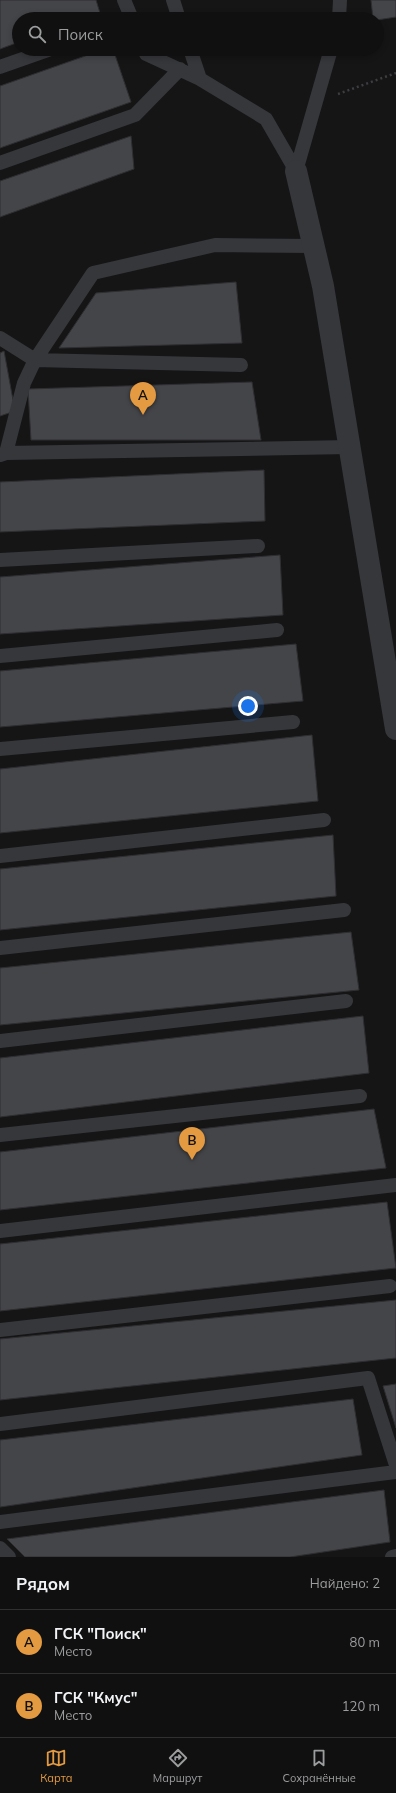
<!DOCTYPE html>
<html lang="ru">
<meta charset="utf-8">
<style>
body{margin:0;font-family:Mulish,sans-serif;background:#1e1e1e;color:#f1f3f6}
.you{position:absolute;left:248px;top:706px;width:14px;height:14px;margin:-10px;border:3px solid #fff;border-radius:50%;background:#1a73e8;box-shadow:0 0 0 6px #1a73e833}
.badge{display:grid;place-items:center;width:26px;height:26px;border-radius:50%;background:#e39a40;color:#111;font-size:13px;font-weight:700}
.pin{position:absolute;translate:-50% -33px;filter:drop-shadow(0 1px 2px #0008)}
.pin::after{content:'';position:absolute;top:21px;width:14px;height:12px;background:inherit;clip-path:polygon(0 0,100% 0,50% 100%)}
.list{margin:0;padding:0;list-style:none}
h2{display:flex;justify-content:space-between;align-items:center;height:52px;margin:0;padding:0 16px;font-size:17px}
h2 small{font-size:13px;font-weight:400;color:#9c9d9f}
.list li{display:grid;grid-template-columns:26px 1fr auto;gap:12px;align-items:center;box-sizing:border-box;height:64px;padding:0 16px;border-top:1px solid #303030}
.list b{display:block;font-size:15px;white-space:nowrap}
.list p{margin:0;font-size:13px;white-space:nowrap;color:#9c9d9f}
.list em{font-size:13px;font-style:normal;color:#9c9d9f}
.icon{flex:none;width:22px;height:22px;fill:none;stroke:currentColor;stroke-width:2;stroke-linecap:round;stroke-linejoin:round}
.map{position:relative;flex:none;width:396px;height:1557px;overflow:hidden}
.search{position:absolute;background:#101010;box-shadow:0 2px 6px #0003;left:12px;right:12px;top:12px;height:44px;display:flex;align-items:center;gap:10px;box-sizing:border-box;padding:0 14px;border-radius:22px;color:#9c9d9f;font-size:15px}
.sheet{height:180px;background:#101010}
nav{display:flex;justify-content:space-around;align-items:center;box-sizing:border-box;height:56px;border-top:1px solid #303030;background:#101010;font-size:11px;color:#9c9d9f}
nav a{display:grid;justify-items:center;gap:2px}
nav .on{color:#e39a40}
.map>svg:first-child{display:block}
.building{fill:#444549;stroke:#2f2f32}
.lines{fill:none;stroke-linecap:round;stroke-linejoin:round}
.path{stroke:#3c3e42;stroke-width:2.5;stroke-dasharray:2 3;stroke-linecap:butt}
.lane{stroke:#36373b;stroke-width:14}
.street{stroke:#36373b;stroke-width:22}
</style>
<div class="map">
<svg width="396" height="1557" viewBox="0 0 396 1557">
<rect width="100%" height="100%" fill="#151516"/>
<path class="building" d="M0,0h96l4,13 -16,6h-65v23l-19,7z
M371,0h25v17l-19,3v-1h-4z
M105,49h8l18,53 -131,46v-62z
M131,136l3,33 -134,48v-36z
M236,282l6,61 -183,5 37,-55z
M4,351l11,60 -15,5v-63z
M252,382l9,58h-230l-3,-51z
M264,470l1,51 -265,11v-50z
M280,555l3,60 -283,19v-57z
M296,644l7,57 -303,26v-56z
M312,735l6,66 -318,32v-64z
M333,835l3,61 -336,34v-61z
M351,932l8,58 -359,35v-57z
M363,1016l6,57 -369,44v-59z
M374,1109l12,59 -386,42v-58z
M387,1202l9,66 -396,43v-67z
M396,1300v58l-396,42v-61z
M396,1384v44l-13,-42z
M353,1399l9,56 -362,52v-67z
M384,1490l6,52 -100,15h-265l-18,-18z"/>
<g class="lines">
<path class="path" d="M338,94l58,-21"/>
<path class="lane" d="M124,0l8,19
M173,0l6,19
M339,19l1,-19
M144,49l2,5 54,25 66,40 30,52
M190,49l10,30
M0,67l51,-18
M0,163l135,-48 45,-46
M296,171l35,-122
M0,338l35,22 206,5
M6,453l344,-6
M0,455l6,-2 18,-70 11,-23 58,-87 122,-28 99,1
M0,560l258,-14
M0,656l277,-26
M0,749l293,-27
M0,856l324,-36
M0,948l344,-38
M0,1041l346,-40
M0,1135l360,-39
M0,1231l396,-46
M0,1330l390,-44
M0,1424l368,-46 28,87
M0,1522l396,-50
M0,1548l9,9
M392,1557l4,-1"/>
<path class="street" d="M296,171l27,115 73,443"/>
</g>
</svg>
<div class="you"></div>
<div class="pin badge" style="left:143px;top:415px">A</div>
<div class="pin badge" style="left:192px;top:1160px">B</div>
<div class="search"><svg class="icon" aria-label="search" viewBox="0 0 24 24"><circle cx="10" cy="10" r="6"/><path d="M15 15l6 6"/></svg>Поиск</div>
</div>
<section class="sheet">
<h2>Рядом<small>Найдено: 2</small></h2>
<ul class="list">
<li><span class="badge">A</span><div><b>ГСК &quot;Поиск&quot;</b><p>Место</p></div><em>80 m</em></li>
<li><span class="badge">B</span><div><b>ГСК &quot;Кмус&quot;</b><p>Место</p></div><em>120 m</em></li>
</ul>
</section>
<nav>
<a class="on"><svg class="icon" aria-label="map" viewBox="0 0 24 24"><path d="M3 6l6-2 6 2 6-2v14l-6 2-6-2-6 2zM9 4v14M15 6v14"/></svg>Карта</a>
<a><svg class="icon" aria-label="directions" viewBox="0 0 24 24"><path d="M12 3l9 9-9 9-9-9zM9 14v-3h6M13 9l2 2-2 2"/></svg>Маршрут</a>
<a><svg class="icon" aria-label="saved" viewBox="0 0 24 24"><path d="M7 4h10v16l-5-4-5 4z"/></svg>Сохранённые</a>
</nav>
